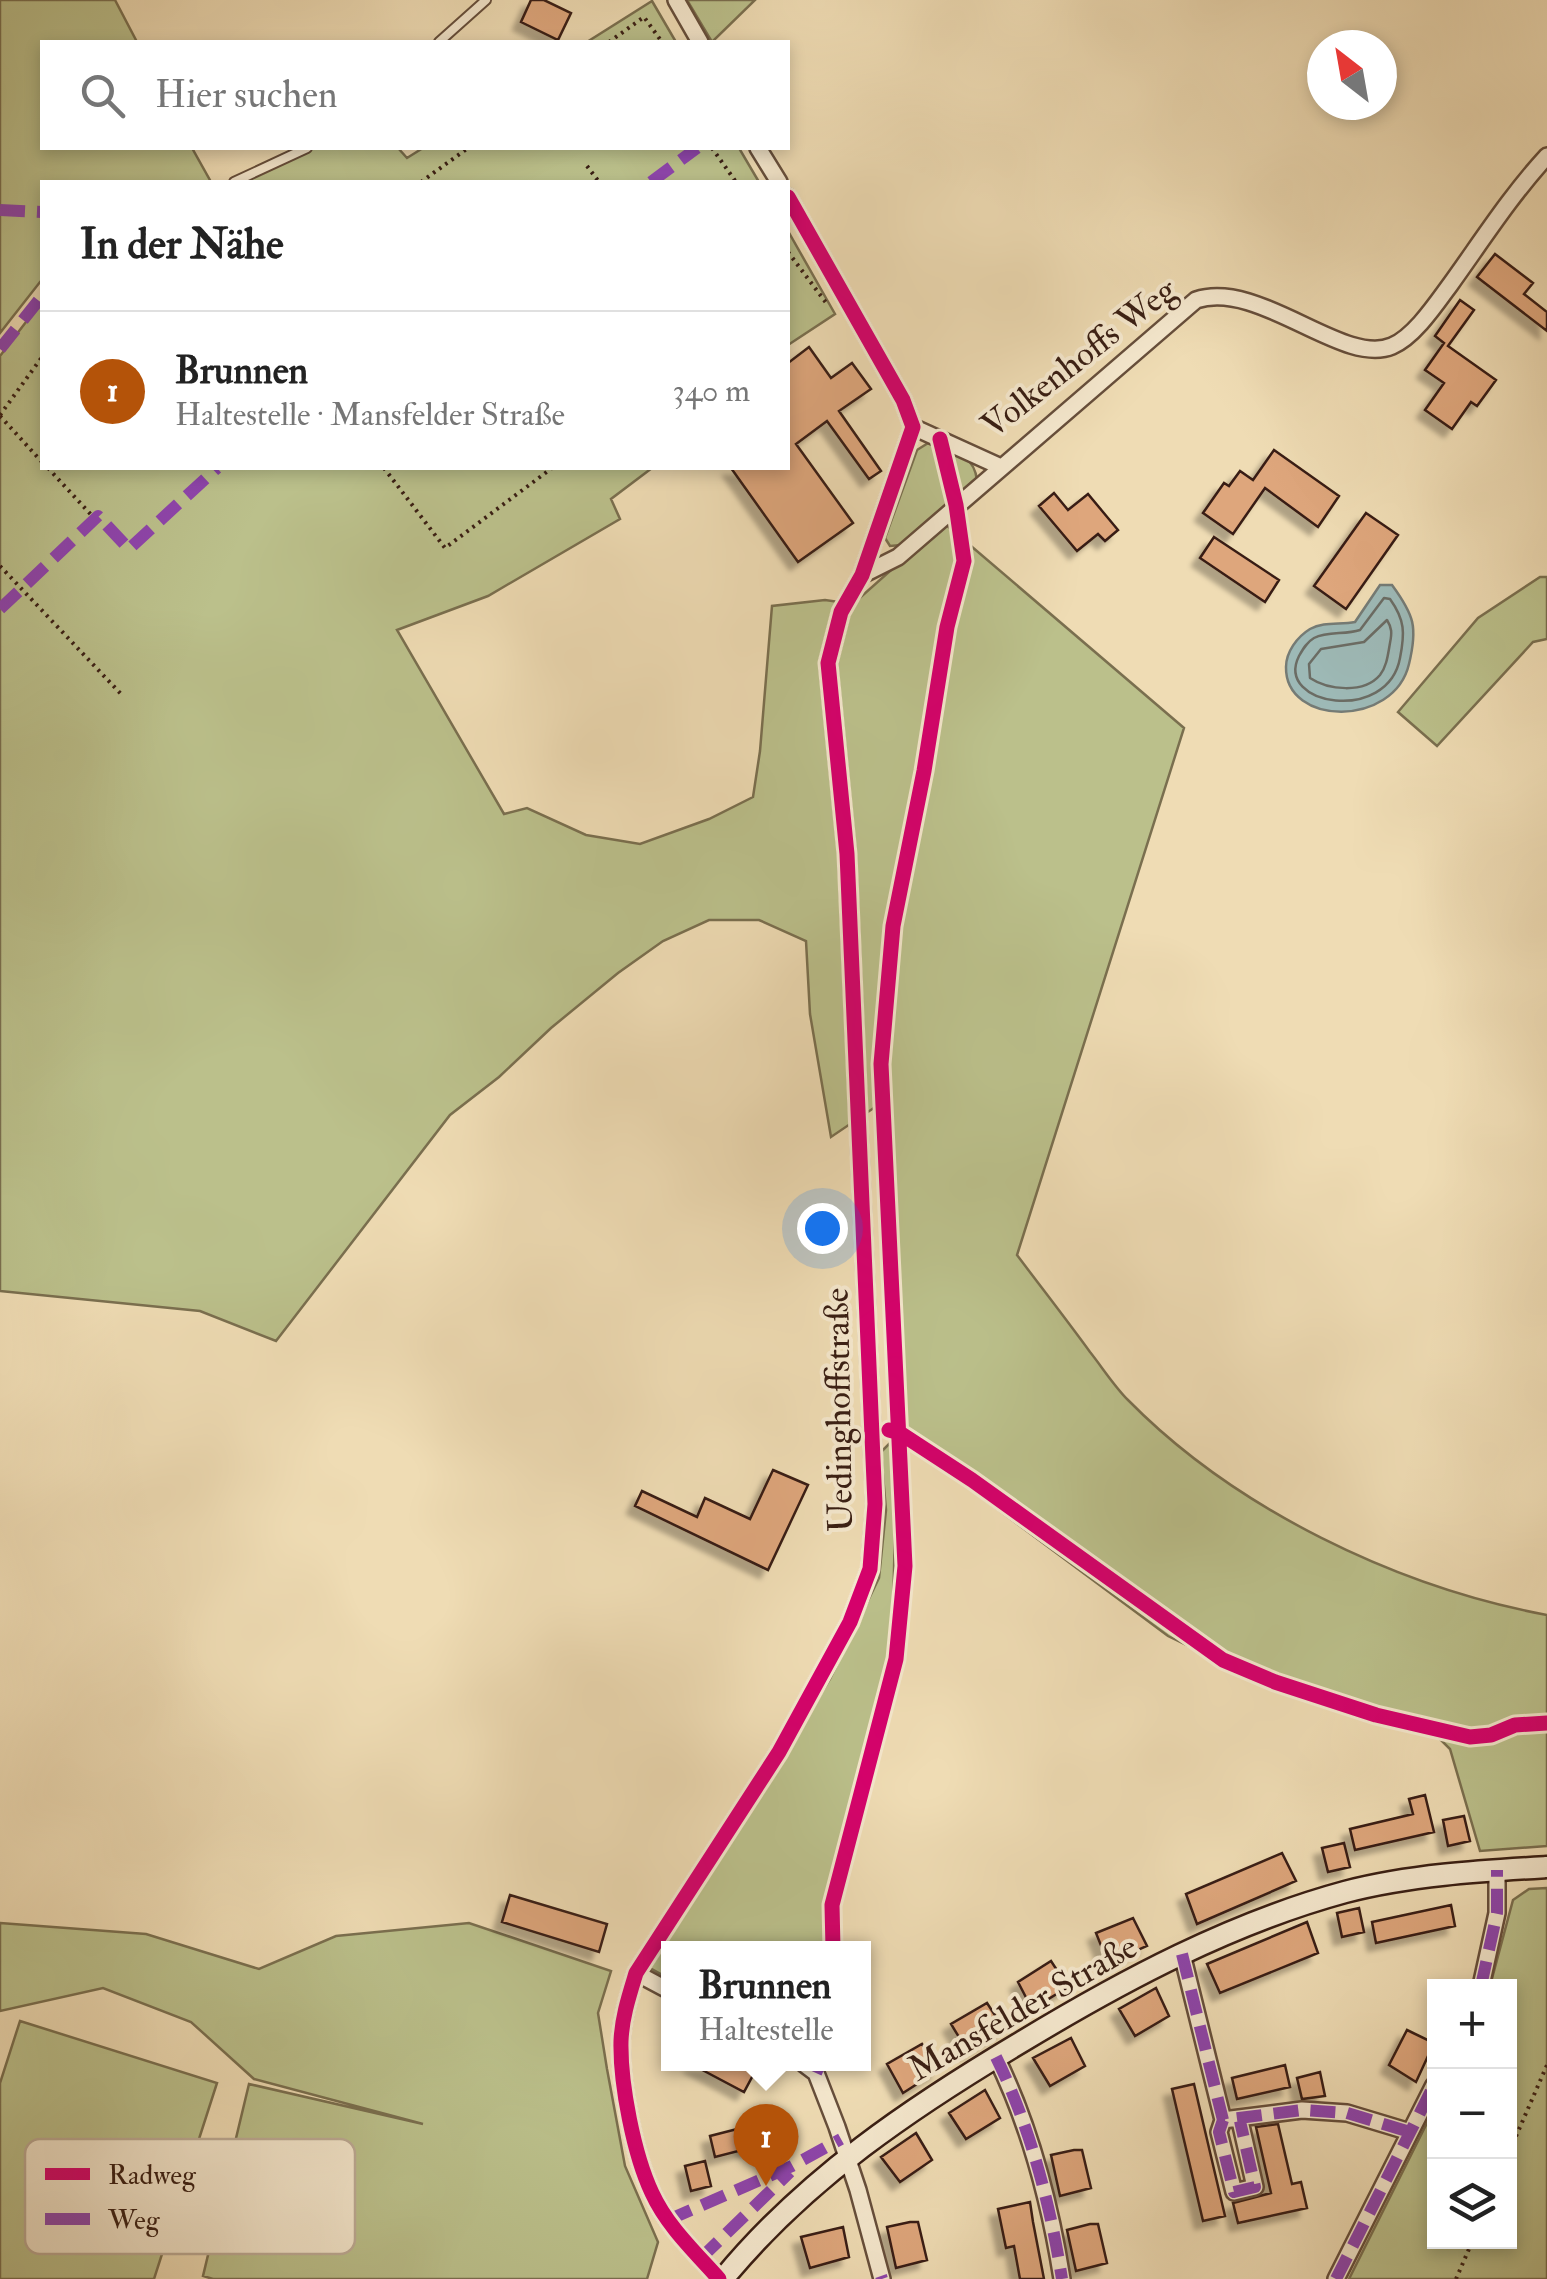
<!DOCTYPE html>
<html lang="de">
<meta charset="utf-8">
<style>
body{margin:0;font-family:"IM FELL Double Pica",serif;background:#f6f6f6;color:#222}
.controls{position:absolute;right:30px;bottom:30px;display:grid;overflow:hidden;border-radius:0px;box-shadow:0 5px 15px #0003}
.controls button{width:90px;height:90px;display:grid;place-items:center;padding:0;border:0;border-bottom:2px solid #e0e0e0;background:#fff;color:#222;font:50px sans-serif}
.compass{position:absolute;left:1307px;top:30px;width:90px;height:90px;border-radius:50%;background:#fff;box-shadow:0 5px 15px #0003;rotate:329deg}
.you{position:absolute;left:822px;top:1228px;width:35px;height:35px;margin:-25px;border:8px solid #fff;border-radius:50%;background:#1a73e8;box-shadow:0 0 0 15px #1a73e833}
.badge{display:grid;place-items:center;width:65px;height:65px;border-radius:50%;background:#b45309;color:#fff;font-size:32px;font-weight:700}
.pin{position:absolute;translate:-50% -82px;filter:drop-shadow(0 2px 5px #0008)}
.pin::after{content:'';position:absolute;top:52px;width:35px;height:30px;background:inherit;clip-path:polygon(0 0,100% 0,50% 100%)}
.popup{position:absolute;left:661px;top:1941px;width:210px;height:130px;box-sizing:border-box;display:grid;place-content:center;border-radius:0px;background:#fff;filter:drop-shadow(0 2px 8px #0005);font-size:32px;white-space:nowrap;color:#767676}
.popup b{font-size:38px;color:#222}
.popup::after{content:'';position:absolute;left:50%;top:100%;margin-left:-20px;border:20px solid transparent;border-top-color:#fff}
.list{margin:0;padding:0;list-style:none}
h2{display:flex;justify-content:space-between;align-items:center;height:130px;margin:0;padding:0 40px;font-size:42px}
h2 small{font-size:32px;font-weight:400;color:#767676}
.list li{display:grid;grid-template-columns:65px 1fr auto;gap:30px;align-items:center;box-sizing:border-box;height:160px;padding:0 40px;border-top:2px solid #e0e0e0}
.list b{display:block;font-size:38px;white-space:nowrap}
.list p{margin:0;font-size:32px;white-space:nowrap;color:#767676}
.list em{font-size:32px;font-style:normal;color:#767676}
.icon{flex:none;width:55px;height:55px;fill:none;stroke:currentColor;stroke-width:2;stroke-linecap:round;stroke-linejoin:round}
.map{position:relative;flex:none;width:1547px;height:2279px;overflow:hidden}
.search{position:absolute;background:#fff;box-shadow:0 5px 15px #0003;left:40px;top:40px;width:750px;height:110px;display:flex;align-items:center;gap:25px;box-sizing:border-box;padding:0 35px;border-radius:0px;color:#767676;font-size:38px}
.panel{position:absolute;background:#fff;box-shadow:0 5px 15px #0003;left:40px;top:180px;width:750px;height:290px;border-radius:0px}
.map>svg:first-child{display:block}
.green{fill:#bbc08b;stroke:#7a6f4f;stroke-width:2.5}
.water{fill:#9db9b6;stroke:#757b75;stroke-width:2.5}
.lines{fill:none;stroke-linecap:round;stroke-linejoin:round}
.shore{stroke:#6b6c64;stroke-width:2.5}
.building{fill:#dea67c;stroke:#391e13;stroke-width:2.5;filter:url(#shadow)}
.lane-casing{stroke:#664e3b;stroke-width:12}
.street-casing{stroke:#664e3b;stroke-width:20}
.secondary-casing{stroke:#391e13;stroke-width:25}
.path{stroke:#391e13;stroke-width:4;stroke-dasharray:2.5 5;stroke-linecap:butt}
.lane{stroke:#f5e8ce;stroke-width:8}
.street{stroke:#f5e8ce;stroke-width:15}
.secondary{stroke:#f5e8ce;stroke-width:20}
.quiet{stroke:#8e44ad;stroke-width:12;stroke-dasharray:25 12;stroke-linecap:butt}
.cycleway-casing{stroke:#f5e8ce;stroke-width:21}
.cycleway{stroke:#d6006c;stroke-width:15}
.labels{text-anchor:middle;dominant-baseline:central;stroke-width:8;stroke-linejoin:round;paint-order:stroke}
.street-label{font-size:35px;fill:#391e13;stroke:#f5e8ce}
.key{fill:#f5e8ce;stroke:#bdab96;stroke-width:2.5}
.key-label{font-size:28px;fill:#391e13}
</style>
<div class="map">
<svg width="1547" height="2279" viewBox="0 0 1547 2279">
<defs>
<filter id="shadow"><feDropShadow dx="-8" dy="8" stdDeviation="2.5" flood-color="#0004"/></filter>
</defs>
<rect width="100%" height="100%" fill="#efdcb4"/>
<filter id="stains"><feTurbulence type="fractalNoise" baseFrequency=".002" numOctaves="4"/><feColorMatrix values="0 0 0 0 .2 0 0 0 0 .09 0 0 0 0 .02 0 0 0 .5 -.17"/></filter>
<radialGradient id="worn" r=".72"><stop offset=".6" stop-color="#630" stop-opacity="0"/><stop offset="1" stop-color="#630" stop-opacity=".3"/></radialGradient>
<path class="green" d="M0,0h115l22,42h-95v106h150l19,34h-169v101l-2,-1 -40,51z
M687,0h68l-43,42z
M652,1l24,41h-89z
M306,148h92l9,10 16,-10h316l20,34h-528z
M788,231l47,83 -47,31z
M42,301v167h610l-41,31 9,20 -132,77 -91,34 107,184 23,-6 59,27 54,9 69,-25 44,-22 7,-46 12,-145 53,-6 28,4 91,-81 240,205 -167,527c24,32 49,64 73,97 12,15 24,34 38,48 107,109 269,187 419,215v231l-67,5 -30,-102 -12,-12 -155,-45 -115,-56 -195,-145 -76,-53 -5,221 -61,250 4,39h-167v30l-18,-10 180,-289 49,-101 7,-68 -5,-58 15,-15 -6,-114 -3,-224 -56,38 -21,-123 -4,-73 -47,-21h-50l-46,21 -45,32 -67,55 -52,49 -49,38 -174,226 -76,-30 -200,-20v-935z
M933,440c21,10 41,15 44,40l-76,65 -11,1 -5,-8 32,-88z
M1540,577h7v62l-14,3 -96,104 -39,-34 80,-94z
M1547,1888v391h-198l85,-170v133h76v-256h-20l23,-86 16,-11z
M0,1923l146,11 113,35 77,-33 133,-13 142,48 -13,42 9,56 18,97 33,76 -11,37h-434l-10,-3 46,-192 174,40 -169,-45 -63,-57 -88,-34 -103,23z
M20,2021l197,62 -63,196h-154v-196z"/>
<path class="water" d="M1380,585h12c22,30 26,42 17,79 -15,64 -124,62 -123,3 0,-15 11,-30 24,-38 14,-8 30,-4 45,-7z"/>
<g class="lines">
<path class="shore" d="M1384,598l6,1c15,21 15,34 10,59 -12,66 -126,48 -101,-2 4,-7 8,-14 15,-18 14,-7 31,-3 46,-8z
M1387,620c5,8 5,13 3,23 -2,11 -3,23 -10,32 -16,19 -52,15 -70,3l-1,-14 12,-15 43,-7z"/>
</g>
<path class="building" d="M531,0h13l27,13 -13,27 -37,-18z
M1495,254l38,29 -9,11 23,18v19l-70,-54z
M1460,300l14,10 -26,36 48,34 -19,26 -6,-4 -19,27 -27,-19 19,-27 -19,-13 19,-27 -9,-7z
M809,347l22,31 21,-15 19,26 -32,22 42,60 -12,8 -42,-58 -31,23 57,79 -55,39 -67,-94h57v-105z
M1274,450l65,46 -21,31 -53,-39 -32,46 -30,-21 21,-30 5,3 11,-15 13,9z
M1054,493l14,17 20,-16 30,36 -13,11 -7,-7 -21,17 -38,-45z
M1366,513l32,22 -52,74 -32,-23z
M1214,537l65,43 -14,22 -65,-44z
M773,1470l35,15 -40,85 -133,-64 7,-15 55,26 8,-19 45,21z
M1425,1795l9,37 -79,18 -5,-21 63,-15 -4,-15z
M1464,1816l6,25 -22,5 -5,-26z
M1344,1843l6,24 -22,5 -6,-24z
M1282,1853l14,28 -99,43 -11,-30z
M510,1895l97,29 -8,28 -97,-30z
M1451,1905l4,21 -79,17 -4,-21z
M1359,1908l5,24 -22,5 -5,-24z
M1133,1918l14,28 -39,17 -12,-30z
M1307,1922l11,31 -98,40 -13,-29z
M1051,1961l17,26 -36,22 -14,-27z
M1156,1988l13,28 -34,20 -16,-27z
M987,2003l17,26 -36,23 -17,-28z
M1407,2030l27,13 -18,39 -27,-17z
M1071,2038l14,28 -35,20 -17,-28z
M922,2044l17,26 -36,23 -16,-29z
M691,2064h68l-15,28z
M1285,2065l5,22 -53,12 -5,-21z
M1320,2072l5,24 -23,3 -5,-21z
M1194,2084l31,132 -22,5 -31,-132z
M985,2090l15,28 -34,21 -17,-26z
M788,2116l5,21 -78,20 -5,-21z
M1278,2124l14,60 9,-2 6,26 -69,15 -5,-20 38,-10 -15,-66z
M916,2133l16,27 -32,22 -19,-25z
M1074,2150h8l9,38 -31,8 -9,-41z
M705,2161l6,25 -20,5 -6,-25z
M1030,2202l3,20 11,57h-24l-6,-33 -8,2 -8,-39z
M910,2222h8l9,38 -31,8 -9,-41z
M1090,2224h8l9,39 -31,8 -9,-41z
M843,2227l6,30 -39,11 -9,-31z"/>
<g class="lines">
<defs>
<path id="lane" d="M439,42l47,-42
M234,182l73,-34"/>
<path id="street" d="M676,0l24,42
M758,148l21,34
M913,427l88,40
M862,575l36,-18 298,-257c63,-21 147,67 196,46 22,-9 44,-42 58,-61 31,-43 61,-90 97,-129
M1182,1954l41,166 79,-10 45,3 63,19
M636,1973l32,17
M1481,1986l16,-73v-43
M996,2057c34,69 54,146 66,222
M804,2064l12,9 21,54 21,63 24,89
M1223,2120l-4,12 15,60 21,-5 -15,-66
M719,2279c-24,-27 -52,-53 -67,-86 -18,-38 -32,-109 -31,-152 1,-24 8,-45 15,-68l143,-221 71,-130 20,-53 5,-65 -2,-45 -26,-605 -19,-191 13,-51 21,-37 51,-148 -10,-27 -115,-203
M1336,2279l98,-194"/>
<path id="secondary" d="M723,2279c83,-101 189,-172 300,-238 101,-61 208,-118 322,-149 65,-17 135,-21 202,-25"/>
</defs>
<use href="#lane" class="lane-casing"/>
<use href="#street" class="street-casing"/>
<use href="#secondary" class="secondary-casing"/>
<path class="path" d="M609,42l35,-25 18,25
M712,148l24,34
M587,166l12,16
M421,182l47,-34
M788,252l39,52
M0,415l42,-58
M0,416l42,46
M48,468l47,51
M384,468l61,80 107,-80
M0,566l121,128
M1510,2150l37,-85
M1456,2279l16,-37"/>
<use href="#lane" class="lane"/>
<use href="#street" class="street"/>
<use href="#secondary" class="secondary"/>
<path class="quiet" d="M651,182l46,-34
M0,210l42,2
M0,349l42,-53
M0,609l98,-93 31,33 88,-81
M1182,1954l41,166 79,-10 45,3 63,19
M1481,1986l16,-73v-43
M996,2057c34,69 54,146 66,222
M816,2073l4,-9
M1223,2120l-4,12 15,60 21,-5 -15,-66
M668,2220l124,-54 49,-27
M700,2259l90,-87
M881,2276l1,3
M1336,2279l98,-194"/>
<defs>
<path id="cycleway" d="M889,1430l11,3 72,47 251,180 52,22 101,33 94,22 21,-2 24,-10 32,-2
M833,1948l-1,-43 64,-246 9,-93 -24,-502 12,-138 31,-155 23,-144 17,-66 -8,-56 -16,-66
M719,2279c-24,-27 -52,-53 -67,-86 -18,-38 -32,-109 -31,-152 1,-24 8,-45 15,-68l143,-221 71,-130 20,-53 5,-65 -2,-45 -26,-605 -19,-191 13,-51 21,-37 51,-148 -10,-27 -115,-203"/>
</defs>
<use href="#cycleway" class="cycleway-casing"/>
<use href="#cycleway" class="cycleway"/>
</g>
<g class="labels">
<g class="street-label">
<text transform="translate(1079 358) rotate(-38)">Volkenhoffs Weg</text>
<text transform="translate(839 1410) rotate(-91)">Uedinghoffstraße</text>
<text transform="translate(1023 2008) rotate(-30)">Mansfelder Straße</text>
</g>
</g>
<rect x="25" y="2139" width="330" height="115" rx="15" class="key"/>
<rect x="45" y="2168" width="45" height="12" fill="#d6006c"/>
<rect x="45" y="2213" width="45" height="12" fill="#8e44ad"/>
<g class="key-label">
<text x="108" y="2184">Radweg</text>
<text x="108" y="2229">Weg</text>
</g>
<rect width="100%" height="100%" filter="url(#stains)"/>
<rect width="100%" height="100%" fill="url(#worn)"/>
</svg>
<div class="controls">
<button>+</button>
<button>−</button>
<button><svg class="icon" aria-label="layers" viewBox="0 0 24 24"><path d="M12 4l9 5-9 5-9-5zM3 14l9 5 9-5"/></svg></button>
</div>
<svg class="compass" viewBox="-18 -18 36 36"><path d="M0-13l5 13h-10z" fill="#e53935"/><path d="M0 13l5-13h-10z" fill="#767676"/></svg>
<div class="you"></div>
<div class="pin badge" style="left:766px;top:2186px">1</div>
<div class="popup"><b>Brunnen</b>Haltestelle</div>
<div class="search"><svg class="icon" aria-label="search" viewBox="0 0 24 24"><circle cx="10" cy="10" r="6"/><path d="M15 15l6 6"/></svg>Hier suchen</div>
<section class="panel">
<h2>In der Nähe<small></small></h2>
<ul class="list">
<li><span class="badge">1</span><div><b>Brunnen</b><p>Haltestelle · Mansfelder Straße</p></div><em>340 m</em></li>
</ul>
</section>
</div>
